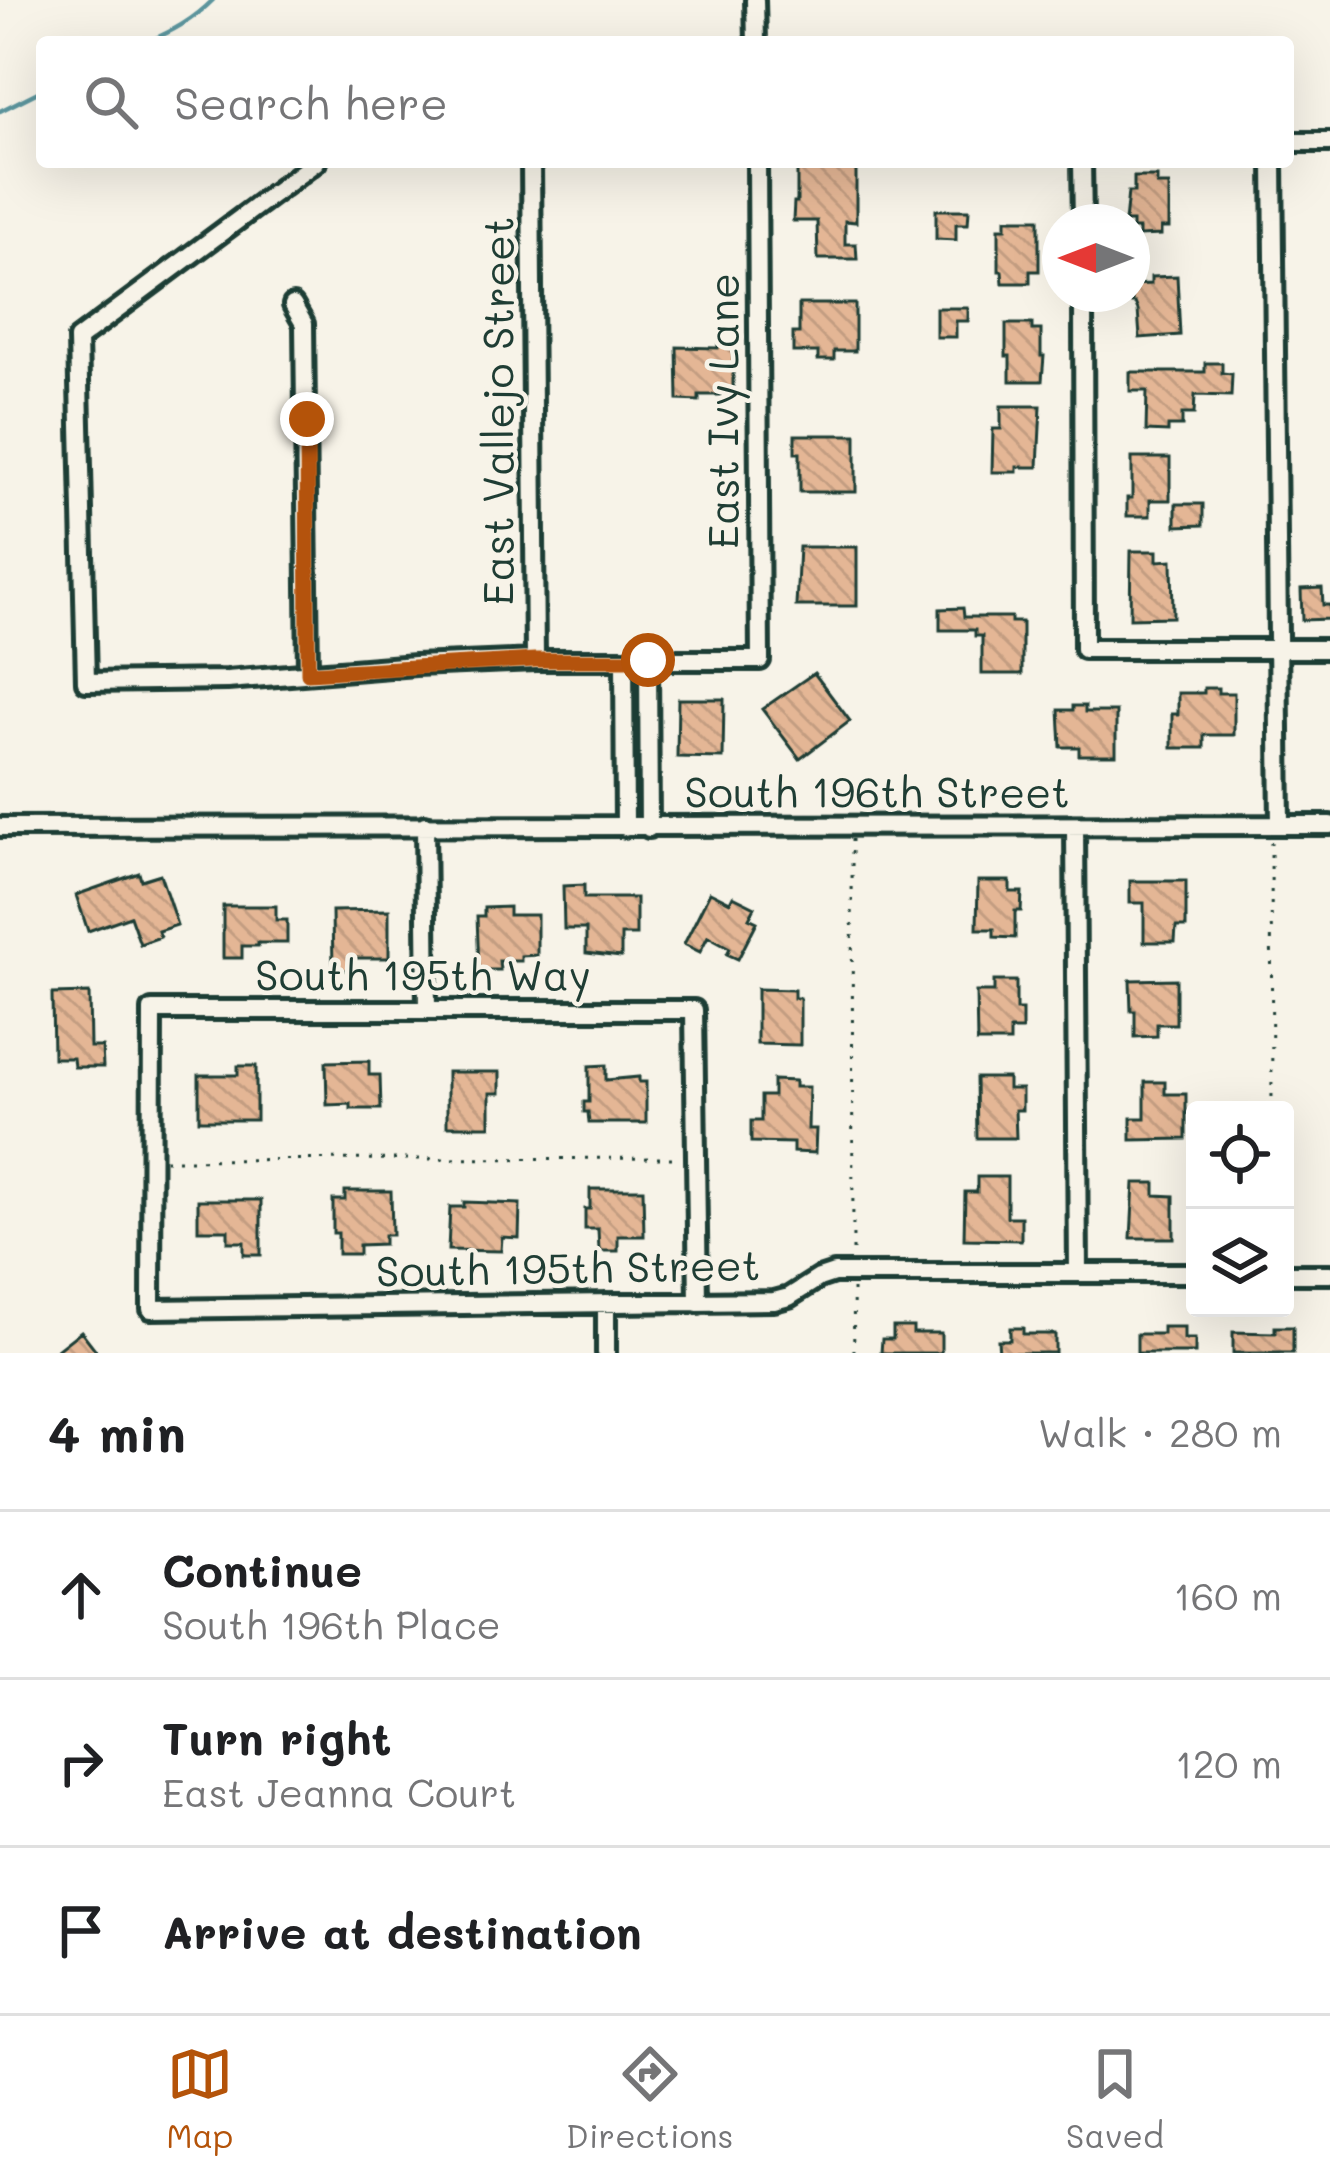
<!DOCTYPE html>
<meta charset="utf-8">
<style>
body{margin:0;font-family:Mali,sans-serif;background:#f6f6f6;color:#202124}
.controls{position:absolute;right:36px;bottom:36px;display:grid;overflow:hidden;border-radius:12px;box-shadow:0 12px 48px #0002}
.controls button{width:108px;height:108px;display:grid;place-items:center;padding:0;border:0;border-bottom:3px solid #e0e0e0;background:#fff;color:#202124;font:60px sans-serif}
.compass{position:absolute;left:1042px;top:204px;width:108px;height:108px;border-radius:50%;background:#fff;box-shadow:0 12px 48px #0002;rotate:270deg}
.stop{position:absolute;width:36px;height:36px;margin:-27px;border:9px solid #b45309;border-radius:50%;background:#fff}
.stop.end{background:#b45309;border-color:#fff;box-shadow:0 3px 12px #0008}
.list{margin:0;padding:0;list-style:none}
h2{display:flex;justify-content:space-between;align-items:center;height:156px;margin:0;padding:0 48px;font-size:51px}
h2 small{font-size:39px;font-weight:400;color:#757577}
.list li{display:grid;grid-template-columns:78px 1fr auto;gap:36px;align-items:center;box-sizing:border-box;height:168px;padding:0 48px;border-top:3px solid #e0e0e0}
.list b{display:block;font-size:45px;white-space:nowrap}
.list p{margin:0;font-size:39px;white-space:nowrap;color:#757577}
.list em{font-size:39px;font-style:normal;color:#757577}
.icon{flex:none;width:66px;height:66px;fill:none;stroke:currentColor;stroke-width:2;stroke-linecap:round;stroke-linejoin:round}
.map{position:relative;flex:none;width:1330px;height:1353px;overflow:hidden}
.search{position:absolute;background:#fff;box-shadow:0 12px 48px #0002;left:36px;right:36px;top:36px;height:132px;display:flex;align-items:center;gap:30px;box-sizing:border-box;padding:0 42px;border-radius:12px;color:#757577;font-size:45px}
.sheet{height:660px;background:#fff}
nav{display:flex;justify-content:space-around;align-items:center;box-sizing:border-box;height:168px;border-top:3px solid #e0e0e0;background:#fff;font-size:33px;color:#757577}
nav a{display:grid;justify-items:center;gap:6px}
nav .on{color:#b45309}
.map>svg:first-child{display:block}
.lines{fill:none;stroke-linecap:round;stroke-linejoin:round}
.stream{stroke:#5b959d;stroke-width:4.5}
.building{fill:url(#building-back-hatch);stroke:#1f3d34;stroke-width:3}
.minor-casing{stroke:#1f3d34;stroke-width:26}
.path{stroke:#1f3d34;stroke-width:3;stroke-dasharray:3 9;stroke-linecap:butt}
.minor{stroke:#f7f3e8;stroke-width:16}
.route{stroke:#b45309;stroke-width:15}
.labels{text-anchor:middle;dominant-baseline:central;stroke-width:9;stroke-linejoin:round;paint-order:stroke}
.street-label{font-size:42px;fill:#1f3d34;stroke:#f7f3e8}
</style>
<div class="map">
<svg width="1330" height="1353" viewBox="0 0 1330 1353">
<defs>
<pattern id="building-back-hatch" width="6" height="6" patternUnits="userSpaceOnUse" patternTransform="scale(3)"><rect width="6" height="6" fill="#e4b695"/><path d="M-1 5l2 2M0 0l6 6M5-1l2 2" fill="none" stroke="#c39d81"/></pattern>
</defs>
<rect width="100%" height="100%" fill="#f7f3e8"/>
<filter id="ink" filterUnits="userSpaceOnUse"><feTurbulence type="fractalNoise" baseFrequency=".00833" numOctaves="2"/><feDisplacementMap in="SourceGraphic" scale="24" xChannelSelector="R" yChannelSelector="G"/><feConvolveMatrix kernelMatrix="1 2 1 2 8 2 1 2 1" color-interpolation-filters="sRGB"/></filter>
<g filter="url(#ink)">
<g class="lines">
<path class="stream" d="M147,42c26,-11 46,-22 66,-42
M0,111l42,-21"/>
</g>
<path class="building" d="M797,162h59v60l-11,-1v23h11l1,15h-39l-1,-38h-24l1,-19h3z
M1134,177h23v8h12v43h-8v7l-22,1v-7h-7v-7h-7l3,-30h6z
M936,210h33l-1,14h-12v16l-20,-1z
M1006,219h33v52h-9v12h-27l-1,-12h-3v-43h7z
M1177,276l3,59 -40,3 -2,-28 -3,-7h-3v-18l19,-1v-7z
M799,304h56v47h-21v9h-16v-8h-25v-19h6z
M936,308h32v13h-12v16h-20z
M1006,324h26v6h9v26h3l-2,25h-32v-25h-4z
M718,345h15v50h-34v6l-21,-1 -1,-53 41,1z
M1205,363h17v10l10,1 -1,22 -36,-1 -1,19h-12v12h-14v6l-22,-1 1,-40h-17v-19h75z
M1001,406h40l-3,61h-21v5h-25l1,-43h8z
M795,435h61v57h-56v-39h-5z
M1132,458h38v42h-20v16h-23v-18h5z
M1176,504h27v21l-27,1z
M799,547h58v59h-61z
M1131,551h26v10l15,-1 1,57 -43,1z
M1322,588l1,17h7v14l-28,1 -1,-31z
M963,608l1,9h47v5h11v52h-40v-38h-7v-6h-35v-21z
M814,673l36,48 -50,38 -38,-50z
M1204,688h14v5h16v42h-30v13h-32v-34h6v-21h26z
M678,699h46l-1,59 -46,-1z
M1073,706h12v6h31v43h-37v-8h-18l-2,-37h14z
M139,873l2,7 19,-6 17,51 -19,6 2,6 -20,7 -10,-28 -42,15 -12,-36z
M978,881h32v11h12l-1,19h-6v27l-21,-1v-8h-17z
M1130,881h56v46h-10l-1,15h-31v-39h-14z
M584,885v13h52v37h-15v22l-35,-4v-24h-22l-1,-43z
M710,892l20,10 3,-6 22,11 -6,11 8,4 -19,37 -11,-5 3,-6 -22,-12 -8,16 -16,-8z
M223,906h53v14h11v23h-29v3h-16v12h-19z
M509,907v8h28v40l-16,1v5h-22l1,9h-21l-2,-54h7v-8z
M389,910v48h-36v12h-20l-1,-59z
M1176,979v45h-19v12l-22,1v-26h-4l-1,-31z
M994,981h22v29h6v20h-12v12h-33l-1,-50h18z
M757,989l37,1v8h6v47l-43,-1z
M89,993l1,54h12l1,20h-29l-1,-9h-20l-1,-64z
M369,1061v14h11l1,34h-30v-5l-24,1 -1,-43z
M606,1065v15l33,-3v5h7v41h-57l-1,-11h-4v-10h5v-36z
M238,1066h18v54h-57v-45h39z
M447,1072h53v21h-10v33h-43z
M976,1078h32v11h14v21h-7l1,28h-39z
M773,1080l22,1v6h14l-1,42h8l-1,24 -22,-1v-9l-42,-1v-21h10v-25h12z
M1145,1082h20v12h21v45l-55,1v-22h14z
M977,1177h30v40h14v23l-57,-1 1,-47h12z
M1134,1183h21v12l19,1v42h-43z
M590,1189h53l1,47h-26v15h-19l-1,-22h-13v-20h5z
M345,1191h46l1,44h-8v9l-25,1v9h-21v-21h-5v-33h12z
M198,1200h63v55h-17v-13h-16v-12h-30z
M464,1202l56,2 -1,34 -17,-1 -1,14 -53,-1 2,-43h14z
M893,1327h20v6h28v20h-60l1,-14h11z
M1163,1327h21v12h11v14h-58v-19h26z
M1275,1327h18v26h-60v-21l42,1z
M1010,1328h13v6h32v19h-56l-1,-13h12z
M81,1331l17,22h-45z"/>
<g class="lines">
<defs>
<path id="minor" d="M755,0l1,42
M1288,142h42
M316,162l-238,177 8,343 141,-2 188,-15 120,-5h225l-3,-498
M531,162l4,498
M1082,162l1,60
M1273,162l7,663
M1083,294l1,355h246
M293,305l11,19 4,349
M624,660l1,167
M648,660l1,168
M425,825l2,185
M1075,826l3,447
M0,827l1330,-2
M1285,1274h45
M606,1303v50
M698,1303l-4,-293h-542l-1,299 623,-8 15,-4 30,-19 15,-5h361"/>
</defs>
<use href="#minor" class="minor-casing"/>
<path class="path" d="M852,839l1,416
M1271,842l1,268
M165,1160l513,-2
M853,1289l1,64"/>
<use href="#minor" class="minor"/>
</g>
</g>
<g class="lines" filter="url(#ink)">
<path class="route" d="M307,419l1,254 227,-13h113"/>
</g>
<g class="labels">
<g class="street-label">
<text transform="translate(497 411) rotate(-90)">East Vallejo Street</text>
<text transform="translate(722 411) rotate(-90)">East Ivy Lane</text>
<text x="877" y="791">South 196th Street</text>
<text x="423" y="974">South 195th Way</text>
<text transform="translate(568 1267) rotate(-1)">South 195th Street</text>
</g>
</g>
</svg>
<div class="controls">
<button><svg class="icon" aria-label="locate" viewBox="0 0 24 24"><circle cx="12" cy="12" r="6"/><path d="M12 2v4M12 18v4M2 12h4M18 12h4"/></svg></button>
<button><svg class="icon" aria-label="layers" viewBox="0 0 24 24"><path d="M12 4l9 5-9 5-9-5zM3 14l9 5 9-5"/></svg></button>
</div>
<svg class="compass" viewBox="-18 -18 36 36"><path d="M0-13l5 13h-10z" fill="#e53935"/><path d="M0 13l5-13h-10z" fill="#757577"/></svg>
<div class="stop" style="left:648px;top:660px"></div>
<div class="stop end" style="left:307px;top:419px"></div>
<div class="search"><svg class="icon" aria-label="search" viewBox="0 0 24 24"><circle cx="10" cy="10" r="6"/><path d="M15 15l6 6"/></svg>Search here</div>
</div>
<section class="sheet">
<h2>4 min<small>Walk · 280 m</small></h2>
<ul class="list">
<li><svg class="icon" aria-label="ahead" viewBox="0 0 24 24"><path d="M12 20V5M6 11l6-6 6 6"/></svg><div><b>Continue</b><p>South 196th Place</p></div><em>160 m</em></li>
<li><svg class="icon" aria-label="right" viewBox="0 0 24 24"><path d="M7 20v-9h11M14 6l5 5-5 5"/></svg><div><b>Turn right</b><p>East Jeanna Court</p></div><em>120 m</em></li>
<li><svg class="icon" aria-label="arrive" viewBox="0 0 24 24"><path d="M6 21V4h12l-3 4 3 4H6"/></svg><div><b>Arrive at destination</b></div></li>
</ul>
</section>
<nav>
<a class="on"><svg class="icon" aria-label="map" viewBox="0 0 24 24"><path d="M3 6l6-2 6 2 6-2v14l-6 2-6-2-6 2zM9 4v14M15 6v14"/></svg>Map</a>
<a><svg class="icon" aria-label="directions" viewBox="0 0 24 24"><path d="M12 3l9 9-9 9-9-9zM9 14v-3h6M13 9l2 2-2 2"/></svg>Directions</a>
<a><svg class="icon" aria-label="saved" viewBox="0 0 24 24"><path d="M7 4h10v16l-5-4-5 4z"/></svg>Saved</a>
</nav>
